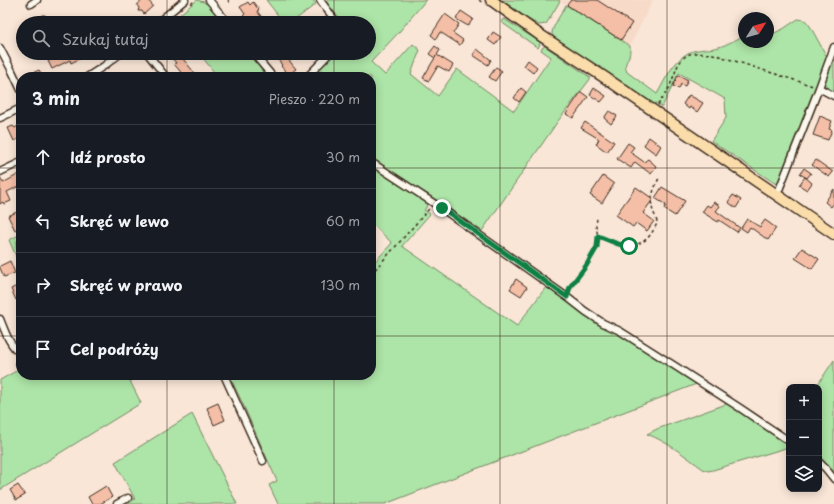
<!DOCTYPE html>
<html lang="pl">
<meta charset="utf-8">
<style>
body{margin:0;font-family:"Playpen Sans",sans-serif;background:#242831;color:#f1f3f6}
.controls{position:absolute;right:12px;bottom:12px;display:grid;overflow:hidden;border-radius:8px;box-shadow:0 2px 10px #0003}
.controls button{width:36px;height:36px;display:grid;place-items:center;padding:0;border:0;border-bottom:1px solid #363941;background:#171b24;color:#f1f3f6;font:20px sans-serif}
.compass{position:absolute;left:738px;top:12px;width:36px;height:36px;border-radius:50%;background:#171b24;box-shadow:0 2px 10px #0003;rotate:53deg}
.stop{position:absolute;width:12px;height:12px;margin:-9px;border:3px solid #0b8043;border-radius:50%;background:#fff}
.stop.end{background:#0b8043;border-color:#fff;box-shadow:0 1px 4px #0008}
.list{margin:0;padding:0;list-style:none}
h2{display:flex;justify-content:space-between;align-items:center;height:52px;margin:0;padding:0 16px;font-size:17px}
h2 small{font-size:13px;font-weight:400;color:#9ea1a6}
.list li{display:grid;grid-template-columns:26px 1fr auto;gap:12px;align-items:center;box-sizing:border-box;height:64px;padding:0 16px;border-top:1px solid #363941}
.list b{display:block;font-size:15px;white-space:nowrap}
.list em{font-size:13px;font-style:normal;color:#9ea1a6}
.icon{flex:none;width:22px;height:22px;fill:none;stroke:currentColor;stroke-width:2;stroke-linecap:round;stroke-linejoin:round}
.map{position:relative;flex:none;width:834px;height:504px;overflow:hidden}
.search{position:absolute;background:#171b24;box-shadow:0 2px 10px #0003;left:16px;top:16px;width:360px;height:44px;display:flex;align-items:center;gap:10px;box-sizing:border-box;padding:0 14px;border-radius:22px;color:#9ea1a6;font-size:15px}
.panel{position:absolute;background:#171b24;box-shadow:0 2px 10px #0003;left:16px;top:72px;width:360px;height:308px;border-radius:16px}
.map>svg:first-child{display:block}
.built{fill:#f8dac9}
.green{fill:#ade4a7;stroke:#748762}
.building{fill:#f5bfa7;stroke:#3b2a1e}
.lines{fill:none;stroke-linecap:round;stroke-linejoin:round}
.minor-casing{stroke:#3b2a1e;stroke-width:9}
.primary-casing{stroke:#3b2a1e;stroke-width:13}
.path{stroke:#3b2a1e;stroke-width:1.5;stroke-dasharray:3 3;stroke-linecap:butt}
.minor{stroke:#fbf7ec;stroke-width:6}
.primary{stroke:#fbddab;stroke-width:10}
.route{stroke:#0b8043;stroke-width:5}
.grid{fill:none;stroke:#3b2a1e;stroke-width:1;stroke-opacity:0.55}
</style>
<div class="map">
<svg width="834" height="504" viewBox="0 0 834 504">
<rect width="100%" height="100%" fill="#f9e6d7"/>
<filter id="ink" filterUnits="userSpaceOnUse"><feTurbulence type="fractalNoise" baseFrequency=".025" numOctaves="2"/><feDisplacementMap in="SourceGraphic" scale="8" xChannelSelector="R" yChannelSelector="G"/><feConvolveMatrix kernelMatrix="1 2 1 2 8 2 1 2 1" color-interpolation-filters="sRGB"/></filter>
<g filter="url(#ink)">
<path class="built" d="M558,0h95l-23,46z"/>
<path class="green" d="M197,0l7,2 2,2 1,-2 18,21h-51l-2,-2z
M266,0h47l3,4 -25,19h-7z
M324,0h102l-27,32 -28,30 14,13 28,-31 7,6 -9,24 27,22 19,-27 57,42 37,-54 -10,-7 2,-3 2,-1 46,32 -33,43 -76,110c-36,-25 -73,-50 -111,-71v-83h-41l-8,-7 -7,7h-3l22,-24h35v-30h-28z
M502,0h56l2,1 -12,20 -2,3 -7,1 -11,-6z
M566,5l64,41c0,4 0,7 -1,10 -3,7 -5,9 -2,16l30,22c8,-14 16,-33 31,-41 10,-5 21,-3 31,-6 8,-2 17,-8 25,-11v6h24v-6l15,-7 15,-10 7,1 5,6 17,31 -48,126 -3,1 -65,-43 15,-23 -1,-19 -46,-26 -17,34 -6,-4 -2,1h-1l-98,-65c-1,-2 -3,-4 -3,-6 0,-6 11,-22 14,-28z
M503,19h1l36,23v2l-2,4 -37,-26z
M199,53h50l11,13v2l7,9h-49z
M834,56v36l-8,-5 -2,-3z
M371,166c12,7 51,28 56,37l-1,5 -2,2 6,4 -28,32 115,80 29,-39 54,37 17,8 82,51 -314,121h-107l-9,-19 8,-4 -36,-81 -12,-25h142v-109l21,-23 -21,-20z
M21,234v2c-7,6 -7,14 0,19v13l-12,-28z
M21,360v15h106l14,28 -141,87v-110l18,-10 -3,-7z
M834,360v115l-15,-15v-73h-3z
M729,403l60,41v3l-76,23 -5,1 -5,-2c-18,-13 -35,-27 -56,-35l10,-5z
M192,414l45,90h-110l8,-5 -20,-37z"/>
<path class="building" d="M143,0h5l5,6 -9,8 -2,-3h-4l1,-3 -2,-3z
M571,0h26l35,23 -11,17 -54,-35z
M248,2l2,3 3,-3 6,8 -2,1 9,12h-18l-5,-7 2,-2 -5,-7z
M461,11l12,8 -5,7 -12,-7z
M445,14l14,10 -6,9 10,7 -3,5 -20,-13 -4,7 -5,-4z
M42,15h3l3,4 -1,4h-16z
M493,32l8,5 -6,8 -7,-5z
M435,46l5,4 -3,5 16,10 -4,7 -11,-6 -9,15 -6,-3 13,-22 -1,2 -6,-4z
M477,49l14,11 -3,5 -15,-10z
M65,53h26l-20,10 -1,-3 -18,9 -4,-8z
M168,53h10l20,24h-13l-11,-13 2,-1z
M273,53h10l13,16 -8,6 -7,-9 1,-1z
M528,60l9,7 -4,6 -9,-7z
M496,67l6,4 -7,10 -6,-4z
M39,70l4,7h-19z
M678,75l10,5 -3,6 -4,-2 -2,5 -6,-3z
M521,88l5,4 -7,10 -5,-4z
M594,88l12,8 -5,6 -11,-7z
M581,92l7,5 -15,21 -7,-4z
M689,95l14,8 -6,9 -7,-5 -1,2 -6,-5z
M609,111l8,5 -6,8 -7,-6z
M820,116l12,5 -3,8 3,1 -4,10 -15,-5z
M585,122l29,20 -7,10 -11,-8 3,-5 -18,-11z
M13,126l2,2 3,-2 3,7v5l-7,3 -6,-13z
M649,137l12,9 -5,8 -12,-9z
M628,143l6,4 -4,5 14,10 4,-3 8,7 -5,8 -16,-12 -4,6 -14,-9z
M816,160l17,12 -4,5 -17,-12z
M804,168l7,5 -4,5 -7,-4z
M21,173v18l-2,-5 -12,6 4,9 -7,3 -1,-2 -3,2v-27l3,6z
M603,176l11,8 -12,19 -12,-8z
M805,177l7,6 -5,7 -8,-5z
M636,187l17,12 -10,14 11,8 -7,10 -11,-8 -3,4 -17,-12z
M662,187l23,14 -10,15 -11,-7 2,-4 -11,-7z
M834,189v14l-3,4 -6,-5z
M733,195l8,5 -5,8 -8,-6z
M714,202l6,4 -4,5 24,17 -3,4 -18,-12 -1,2 -16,-10 5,-7 3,2z
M21,210v17l-6,3 -7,-14z
M747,219l13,8 5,-7 11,8 -8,12 -18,-13 -3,5 -6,-4z
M802,248l17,11 -7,10 -17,-11z
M10,261l5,12 -11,4 -4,-9v-2z
M516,279l11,8 -6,9 -11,-7z
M21,284v13l-5,3 -5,-11z
M218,403l7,17 -11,5 -7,-17z
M18,485l7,10 -9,5 -6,-10z
M106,486l6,11 -12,7h-8l-4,-7z"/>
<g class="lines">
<defs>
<path id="minor" d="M209,0l19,23
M320,0l17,23
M31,4l6,-4
M157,23l28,-23
M0,48l12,23 9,19
M147,53l19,24
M253,53l20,24
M87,77l17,-11 17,-13
M307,77l23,-24
M819,88l15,8
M0,118l21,-10
M371,162l70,46 126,89 18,14 18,12 17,8 55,35 65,42 49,33
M0,172l21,-10
M777,195l42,-107 15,-41
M0,319c5,12 9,26 20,34
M224,375l39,86
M819,462l7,7 8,10
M117,504l11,-6"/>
<path id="primary" d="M491,0l49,35 67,44 227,155"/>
</defs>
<use href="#minor" class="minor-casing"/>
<use href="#primary" class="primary-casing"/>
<path class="path" d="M228,0l1,2 3,-2
M479,0l4,3
M191,4l4,-4
M127,56l6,-3
M658,105l11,-17 9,-23 4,-6 5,-4 6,-2 20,1 100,32
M598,236c17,8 39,17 53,-2 2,-3 5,-8 6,-11 0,-4 -3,-9 -4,-12 -4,-12 1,-22 6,-33
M371,274l58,-65
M569,291l1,-4 16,-21 11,-19 1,-11 -2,-9 1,-9"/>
<use href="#minor" class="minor"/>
<use href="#primary" class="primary"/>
</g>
</g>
<g class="lines" filter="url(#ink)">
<path class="route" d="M442,208l125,89 3,-10 16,-21 11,-19 1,-11 20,8 11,2"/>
</g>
<path class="grid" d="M167,0v23M334,0v23M500,0v504M667,0v504M167,53v24M334,53v24M0,168h21M371,168h463M0,336h21M371,336h463M167,375v129M334,375v129"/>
</svg>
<div class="controls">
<button>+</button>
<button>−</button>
<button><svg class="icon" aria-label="layers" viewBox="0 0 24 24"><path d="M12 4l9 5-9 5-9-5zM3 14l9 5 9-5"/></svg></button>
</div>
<svg class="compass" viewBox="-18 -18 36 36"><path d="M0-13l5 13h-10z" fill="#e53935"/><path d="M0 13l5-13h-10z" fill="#9ea1a6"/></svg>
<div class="stop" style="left:629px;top:246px"></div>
<div class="stop end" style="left:442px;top:208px"></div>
<div class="search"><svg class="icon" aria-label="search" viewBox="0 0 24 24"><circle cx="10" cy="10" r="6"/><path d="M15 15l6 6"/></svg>Szukaj tutaj</div>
<section class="panel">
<h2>3 min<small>Pieszo · 220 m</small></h2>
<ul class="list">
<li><svg class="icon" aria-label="ahead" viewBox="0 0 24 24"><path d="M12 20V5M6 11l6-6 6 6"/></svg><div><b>Idź prosto</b></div><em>30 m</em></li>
<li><svg class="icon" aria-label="left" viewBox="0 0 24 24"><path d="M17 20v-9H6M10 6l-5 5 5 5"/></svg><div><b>Skręć w lewo</b></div><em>60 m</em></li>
<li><svg class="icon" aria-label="right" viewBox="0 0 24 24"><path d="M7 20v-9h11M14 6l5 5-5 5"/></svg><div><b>Skręć w prawo</b></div><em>130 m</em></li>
<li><svg class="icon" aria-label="arrive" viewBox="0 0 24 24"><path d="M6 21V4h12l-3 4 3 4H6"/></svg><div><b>Cel podróży</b></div></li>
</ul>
</section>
</div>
